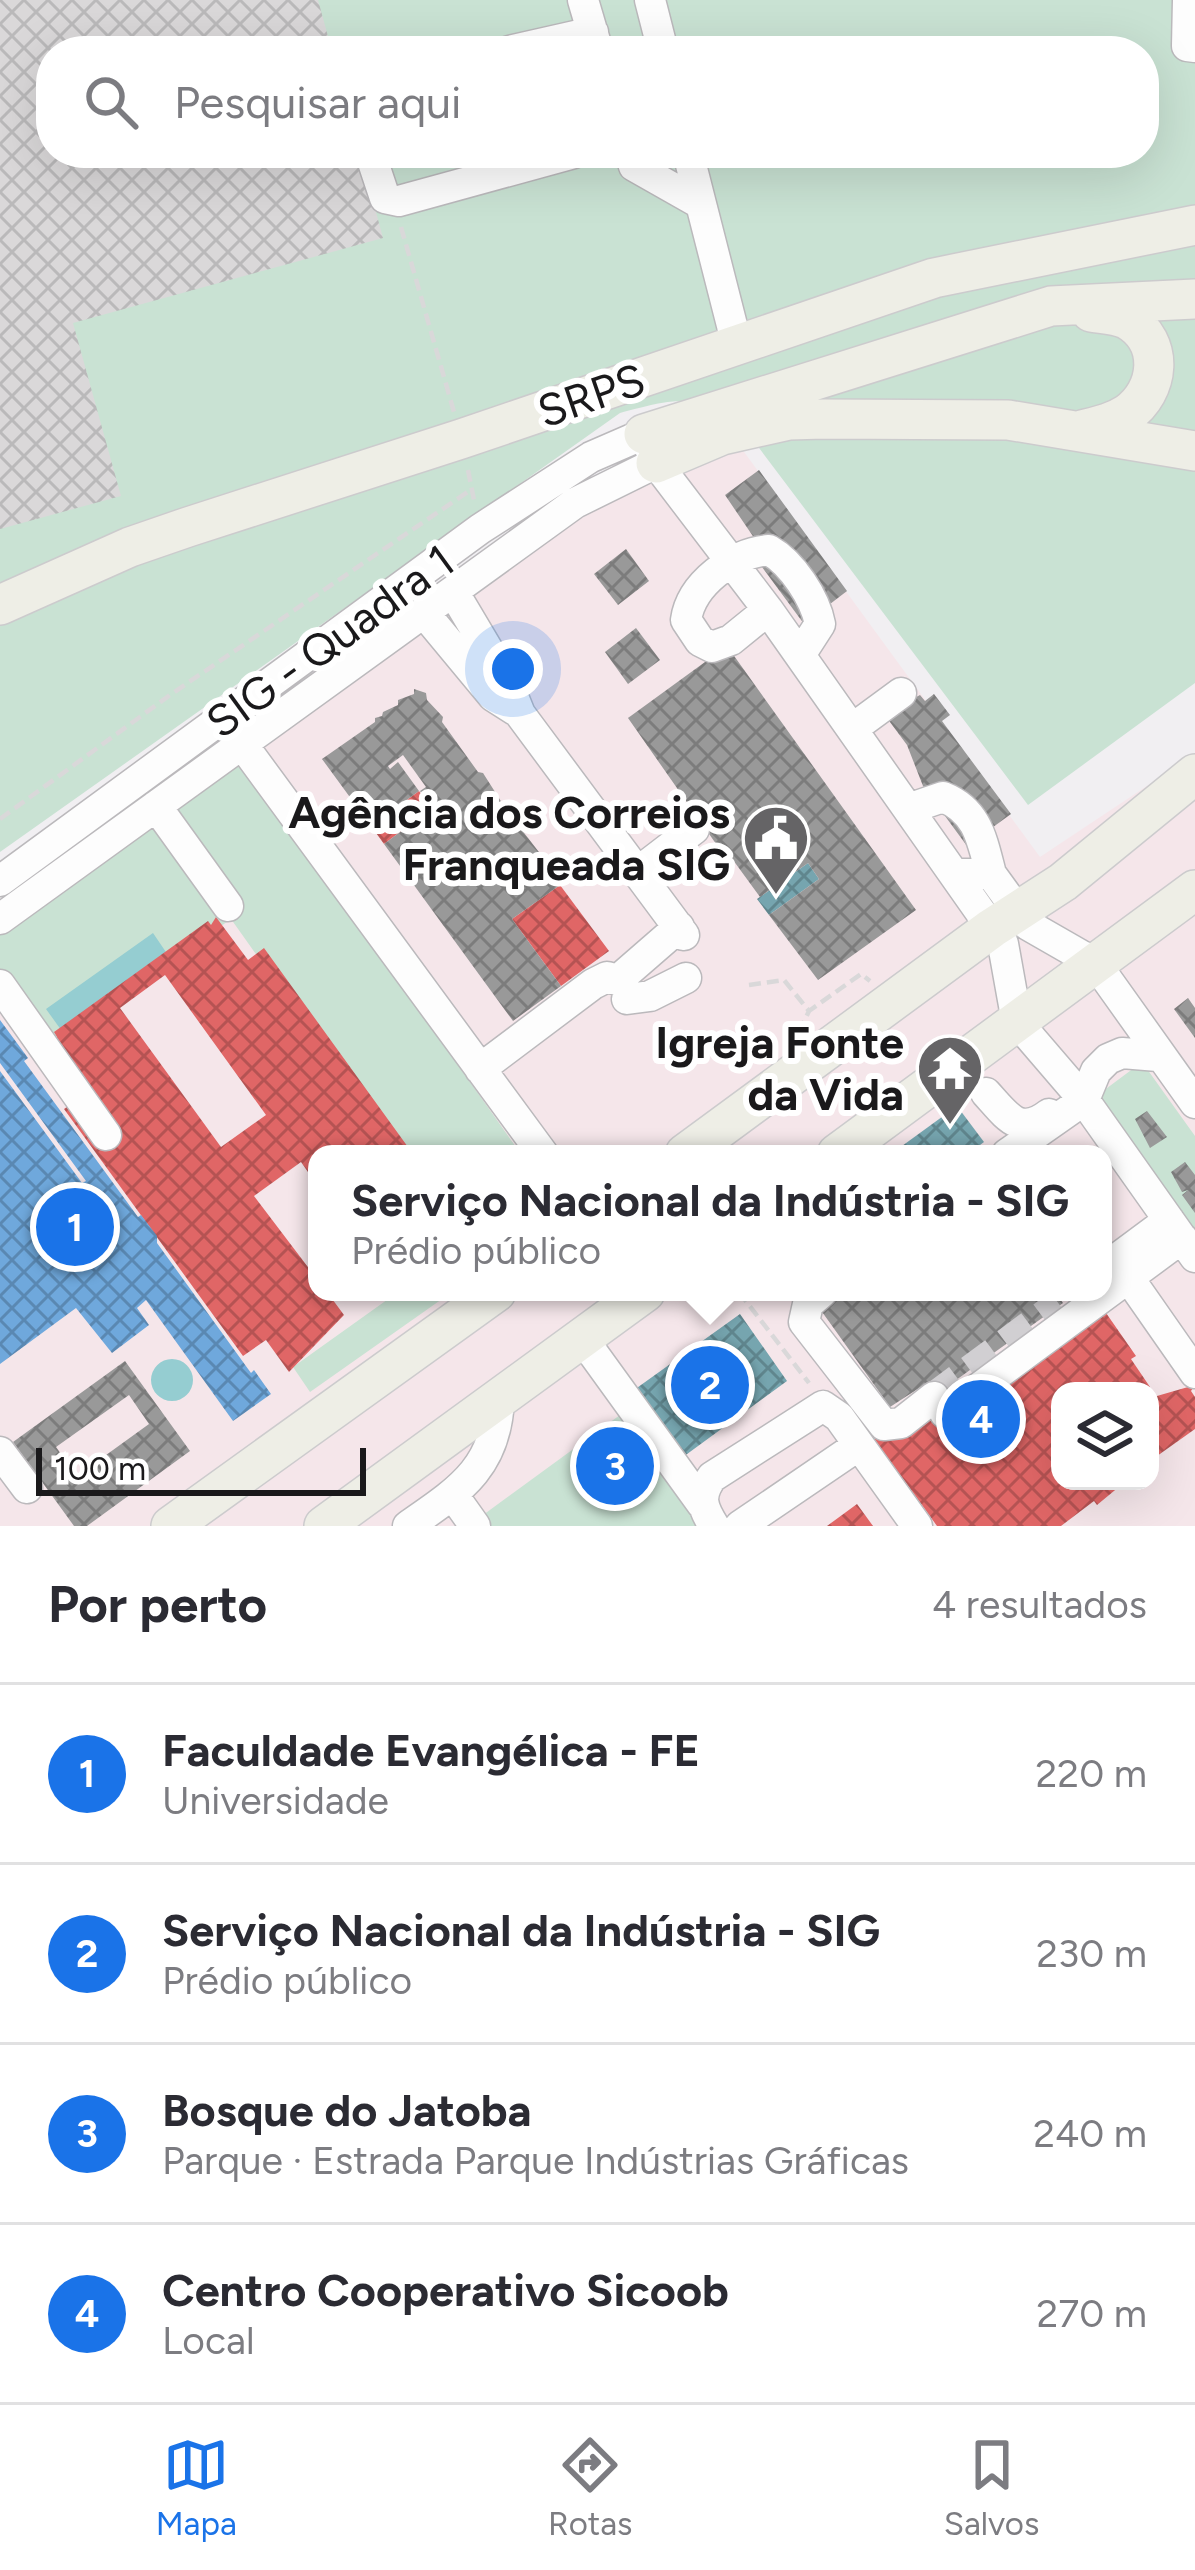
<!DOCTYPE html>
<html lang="pt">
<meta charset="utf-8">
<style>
body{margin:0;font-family:Figtree,sans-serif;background:#f7f7f7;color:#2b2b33}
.controls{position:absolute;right:36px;bottom:36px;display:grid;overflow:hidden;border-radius:24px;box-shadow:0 12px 48px #0002}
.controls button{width:108px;height:108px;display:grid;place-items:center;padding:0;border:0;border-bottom:3px solid #e1e1e2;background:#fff;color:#2b2b33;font:60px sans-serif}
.scale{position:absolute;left:36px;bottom:30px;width:330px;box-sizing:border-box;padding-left:12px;border:6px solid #1a191b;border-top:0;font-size:33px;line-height:42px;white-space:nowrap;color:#1a191b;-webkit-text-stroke:9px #fff;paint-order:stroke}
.you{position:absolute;left:513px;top:669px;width:42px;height:42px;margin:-30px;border:9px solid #fff;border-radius:50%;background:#1a73e8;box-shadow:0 0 0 18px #1a73e833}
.badge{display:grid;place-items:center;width:78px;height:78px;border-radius:50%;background:#1a73e8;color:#fff;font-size:39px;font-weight:700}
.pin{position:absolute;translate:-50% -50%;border:6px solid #fff;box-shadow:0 3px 12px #0006}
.popup{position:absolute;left:308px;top:1145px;width:804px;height:156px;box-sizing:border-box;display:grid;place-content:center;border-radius:24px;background:#fff;filter:drop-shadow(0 3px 9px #0005);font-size:39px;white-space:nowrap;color:#7c7c81}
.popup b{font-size:45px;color:#2b2b33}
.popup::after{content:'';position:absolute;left:50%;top:100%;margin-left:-24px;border:24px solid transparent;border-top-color:#fff}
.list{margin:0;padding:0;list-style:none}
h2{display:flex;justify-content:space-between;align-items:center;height:156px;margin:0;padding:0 48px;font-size:51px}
h2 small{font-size:39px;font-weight:400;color:#7c7c81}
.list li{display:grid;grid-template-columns:78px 1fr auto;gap:36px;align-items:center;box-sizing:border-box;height:180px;padding:0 48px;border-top:3px solid #e1e1e2}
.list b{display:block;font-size:45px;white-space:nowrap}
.list p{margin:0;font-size:39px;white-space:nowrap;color:#7c7c81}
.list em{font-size:39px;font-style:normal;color:#7c7c81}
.icon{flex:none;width:66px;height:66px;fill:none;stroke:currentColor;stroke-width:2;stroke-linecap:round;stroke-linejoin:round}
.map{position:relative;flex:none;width:1195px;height:1526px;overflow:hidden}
.search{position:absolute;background:#fff;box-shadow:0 12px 48px #0002;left:36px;right:36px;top:36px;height:132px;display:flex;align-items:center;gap:30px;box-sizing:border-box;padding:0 42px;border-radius:48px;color:#7c7c81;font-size:45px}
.sheet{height:876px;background:#fff}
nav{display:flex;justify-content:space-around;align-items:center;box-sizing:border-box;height:168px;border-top:3px solid #e1e1e2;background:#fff;font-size:33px;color:#7c7c81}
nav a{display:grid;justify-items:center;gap:6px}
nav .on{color:#1a73e8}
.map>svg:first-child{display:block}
.industrial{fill:#f5e6ea;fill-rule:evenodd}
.park{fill:#c9e2d3;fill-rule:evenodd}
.water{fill:#95cdd1}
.shops{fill:url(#shops-cross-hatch);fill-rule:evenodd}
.schools{fill:url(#schools-cross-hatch)}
.public{fill:url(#public-cross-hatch)}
.industry{fill:url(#industry-cross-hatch);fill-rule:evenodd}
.building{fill:url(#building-cross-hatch)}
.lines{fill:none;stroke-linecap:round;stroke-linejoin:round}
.minor-tunnel{stroke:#d1cfd2;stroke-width:30;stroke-dasharray:30 15;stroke-linecap:butt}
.minor-casing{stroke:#bbb9bc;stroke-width:33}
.major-casing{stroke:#cccbcd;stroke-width:42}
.path{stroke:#d9d8d9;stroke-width:4.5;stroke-dasharray:12 6;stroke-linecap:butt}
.minor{stroke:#fdfdfd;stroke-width:30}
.major{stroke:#eeeee6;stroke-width:39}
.labels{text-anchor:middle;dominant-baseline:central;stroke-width:12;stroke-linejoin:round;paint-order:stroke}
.street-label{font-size:45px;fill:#1a191b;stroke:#fff}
.poi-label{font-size:45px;font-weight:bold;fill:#1a191b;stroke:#fff;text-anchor:end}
</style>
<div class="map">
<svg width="1195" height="1526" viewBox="0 0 1195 1526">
<defs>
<pattern id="shops-cross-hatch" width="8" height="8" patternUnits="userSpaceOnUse" patternTransform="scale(3)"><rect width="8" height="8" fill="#e06666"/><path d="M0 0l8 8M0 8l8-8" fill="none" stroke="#b55353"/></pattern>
<pattern id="schools-cross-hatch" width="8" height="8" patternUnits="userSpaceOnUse" patternTransform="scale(3)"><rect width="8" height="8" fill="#6fa8dc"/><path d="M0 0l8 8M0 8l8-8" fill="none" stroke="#5a88b2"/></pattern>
<pattern id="public-cross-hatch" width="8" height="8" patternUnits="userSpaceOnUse" patternTransform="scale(3)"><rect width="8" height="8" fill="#76a5af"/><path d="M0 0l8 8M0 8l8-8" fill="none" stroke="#60868e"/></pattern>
<pattern id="industry-cross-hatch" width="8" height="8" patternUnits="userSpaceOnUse" patternTransform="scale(3)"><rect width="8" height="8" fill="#999"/><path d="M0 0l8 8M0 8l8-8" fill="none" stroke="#7c7c7c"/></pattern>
<pattern id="building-cross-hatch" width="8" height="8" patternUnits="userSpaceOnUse" patternTransform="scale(3)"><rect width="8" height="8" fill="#dad8d9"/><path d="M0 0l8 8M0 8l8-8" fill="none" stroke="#bab9ba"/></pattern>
</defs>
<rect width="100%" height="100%" fill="#f1eff2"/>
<path class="industrial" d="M712,408l328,449 155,-103v772h-1195v-604zM317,1154h786v138h-786zM1060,1391h90v90h-90z"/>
<path class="park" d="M0,0h1195v683l-167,122 -278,-369c-61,-40 -58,-42 -130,-23l-620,439zM51,51h1093v102h-1093z
M242,760l279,394h-123l-167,-235 -182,128 -49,-70v-47z
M1142,1062l53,74v99l-100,-138z
M398,1292h54l-142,100 -17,-25z
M620,1415l97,111h-249z"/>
<path class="water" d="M153,933l17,25 -106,76 -18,-25z
M151 1380a21 21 0 1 1 42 0a21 21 0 1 1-42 0Z"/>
<path class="shops" d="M419,791l13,17 -48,36 -13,-18z
M560,885l49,66 -48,35 -49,-67z
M216,917l32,43 16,-12 149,206h-96v31l-16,-23 -47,34 63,83v13h10l17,23 -55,57 -23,-32 -23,16 -179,-247 22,-16 -38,-52 9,-4 -3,-5 154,-111 3,4zM165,975l101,140 -45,32 -101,-139z
M1097,1300l39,56 -5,3 19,28 -7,4h-83v90h66l-29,24 -3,-4 -33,25h-124l-63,-87 76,-54 10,14z
M1195,1385l-4,6 4,6v32l-45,32v-63z
M857,1504l16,22h-46z"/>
<path class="schools" d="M0,1020l28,38 -4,3 114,156 3,-2 16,21v7l94,130 3,-3 17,24 -38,27 -87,-121 -9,8 12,17 -37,28 -36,-45 -76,56v-293l82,112 4,-2 -86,-118z"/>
<path class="public" d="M808,863l11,16 -50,36 -12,-16z
M957,1106l27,36 -16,12h-77z
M740,1314l47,67 -104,76 -49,-67z"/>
<path class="industry" d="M759,470l88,121 -43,33 -45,-61 8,-6 -42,-62z
M626,549l23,32 -31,24 -24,-31z
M636,628l24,32 -32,24 -23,-32z
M727,646l189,264 -98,70 -49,-65 50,-36 -11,-16 -48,34 -35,-48 -4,2 -93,-133z
M414,689l12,4 1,7 16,17 -1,5 36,50 5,1 21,33h4l-1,5 56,72 -51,36 49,67 -48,35 -129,-177 48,-36 -12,-17 6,-4 -23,-32 -15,11 2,3 8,-7 21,29 -48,35 -49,-67 53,-37v-4l7,-2 1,-4 15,-7v-5l16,-6z
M934,694l16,21 -8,6 69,93 -44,32 -44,-60 -16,-41 -23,-31 36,-19 5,6z
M1188,998l7,10v30l-21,-29z
M1147,1111l20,26 -17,11 -15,-29z
M1185,1162l10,13v38l-13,-18 6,-5 -6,2 -11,-20z
M815,1292h111l5,7 10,-7h114l8,11 -125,90 -8,-12 -40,26 -80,-112z
M125,1361l65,90 -103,75h-13l-61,-84zM129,1395l20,29 -72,52 -21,-29z"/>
<path class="building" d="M0,0h318l14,51h-281v102h309l23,85 -310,85 48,173 -121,33z"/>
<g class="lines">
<path class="minor-tunnel" d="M934,1397l125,-93"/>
<defs>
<path id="minor" d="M583,0l15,51
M650,0l13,51
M1188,0l-1,46 8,1
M509,51l84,-19
M370,153l15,45 14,3 175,-48
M630,153l4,13 67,38
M688,153l49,192
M454,593l53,89 13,32 164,221
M768,610l-37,30 -19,7 -12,-6 -14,-21c5,-36 47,-67 83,-70 23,13 46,48 51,74l-20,31
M425,614l68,82 22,14
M852,729l49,-36
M242,744l301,410
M156,806l72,100
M908,809l35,-12c35,14 39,43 48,77
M638,872l56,-43
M954,874h37l37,51 68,39 99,139
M0,881l480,-352 111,-72 53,-23 12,29 112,147 235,334 14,78 67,78 111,157
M0,919l575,-416 81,-40
M0,985l106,150
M627,999l23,-3 36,-18
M480,1069l113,-85 14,-7 11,3 61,-53
M986,1093c21,23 33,44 63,21
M1007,1154l77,-54 12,-29 12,-12 14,-6 36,3
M1103,1269l66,-49
M1128,1277l67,96
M822,1292l-14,12 -4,18 80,103 17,-2 33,-26
M582,1338l120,166
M945,1413l237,-175
M0,1452l27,36
M453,1495l22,31
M408,1526c52,-36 89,-59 91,-128
M714,1526c-12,-19 -16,-30 -2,-49l111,-71 16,11 78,109
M740,1526l119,-81"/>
<path id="major" d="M1082,430c16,-4 31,-7 45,-16 33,-23 38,-72 1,-94 -11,-6 -25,-6 -37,-8
M644,434l407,-128 144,-7
M656,463l66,-28 67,-15 35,-1 184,1 187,31
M0,605l130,-58 58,-20 273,-88 473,-161 261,-53
M685,1154l307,-226 71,-46 132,-108
M837,1154l358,-264
M171,1526l325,-234
M324,1526l321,-234"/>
</defs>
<use href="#minor" class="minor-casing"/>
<use href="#major" class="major-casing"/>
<path class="path" d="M401,227l53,185
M468,470l6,30
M0,819l170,-124 302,-206
M749,985l35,-5 25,31 52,-37 9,7
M799,1032l10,-21
M739,1292l70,91"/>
<use href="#minor" class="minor"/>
<use href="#major" class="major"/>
</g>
<defs>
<symbol id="civic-pin" viewBox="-11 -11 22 30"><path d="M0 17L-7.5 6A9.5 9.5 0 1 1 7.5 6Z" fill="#656466" stroke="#fff"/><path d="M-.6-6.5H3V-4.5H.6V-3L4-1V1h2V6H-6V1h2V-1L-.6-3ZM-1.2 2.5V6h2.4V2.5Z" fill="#fff"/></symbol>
<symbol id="temple-pin" viewBox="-11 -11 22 30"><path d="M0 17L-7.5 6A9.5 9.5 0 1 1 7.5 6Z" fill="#656466" stroke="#fff"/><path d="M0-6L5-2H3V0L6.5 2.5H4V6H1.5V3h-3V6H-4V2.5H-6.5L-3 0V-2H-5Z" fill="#fff"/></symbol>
</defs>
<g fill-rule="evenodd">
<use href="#civic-pin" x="738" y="800" width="76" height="104"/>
<use href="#temple-pin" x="912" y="1030" width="76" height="104"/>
</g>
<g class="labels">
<g class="street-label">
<text transform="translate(591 395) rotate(-19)">SRPS</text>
<text transform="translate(330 641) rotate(-36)">SIG - Quadra 1</text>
</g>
<g class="poi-label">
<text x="730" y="812">Agência dos Correios<tspan x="730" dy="52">Franqueada SIG</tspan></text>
<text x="904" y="1042">Igreja Fonte<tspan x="904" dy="52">da Vida</tspan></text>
</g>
</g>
</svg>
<div class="controls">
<button><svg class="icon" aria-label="layers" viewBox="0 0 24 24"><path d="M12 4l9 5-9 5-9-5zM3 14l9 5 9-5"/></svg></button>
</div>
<div class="scale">100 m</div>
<div class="you"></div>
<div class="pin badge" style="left:75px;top:1227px">1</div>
<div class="pin badge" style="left:710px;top:1385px">2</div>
<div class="popup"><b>Serviço Nacional da Indústria - SIG</b>Prédio público</div>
<div class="pin badge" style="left:615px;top:1466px">3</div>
<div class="pin badge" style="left:981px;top:1419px">4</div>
<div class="search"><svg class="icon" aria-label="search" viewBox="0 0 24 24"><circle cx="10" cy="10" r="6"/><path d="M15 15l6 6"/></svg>Pesquisar aqui</div>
</div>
<section class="sheet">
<h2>Por perto<small>4 resultados</small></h2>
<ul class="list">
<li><span class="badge">1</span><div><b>Faculdade Evangélica - FE</b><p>Universidade</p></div><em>220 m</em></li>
<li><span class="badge">2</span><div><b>Serviço Nacional da Indústria - SIG</b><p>Prédio público</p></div><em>230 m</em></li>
<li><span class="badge">3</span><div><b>Bosque do Jatoba</b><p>Parque · Estrada Parque Indústrias Gráficas</p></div><em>240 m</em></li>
<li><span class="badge">4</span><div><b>Centro Cooperativo Sicoob</b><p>Local</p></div><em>270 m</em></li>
</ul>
</section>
<nav>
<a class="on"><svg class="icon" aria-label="map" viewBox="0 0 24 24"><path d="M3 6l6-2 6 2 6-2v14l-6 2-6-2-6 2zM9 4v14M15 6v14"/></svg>Mapa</a>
<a><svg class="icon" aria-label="directions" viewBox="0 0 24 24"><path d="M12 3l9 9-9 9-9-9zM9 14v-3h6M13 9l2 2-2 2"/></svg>Rotas</a>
<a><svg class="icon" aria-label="saved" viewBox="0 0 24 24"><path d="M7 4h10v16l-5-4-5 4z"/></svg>Salvos</a>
</nav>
